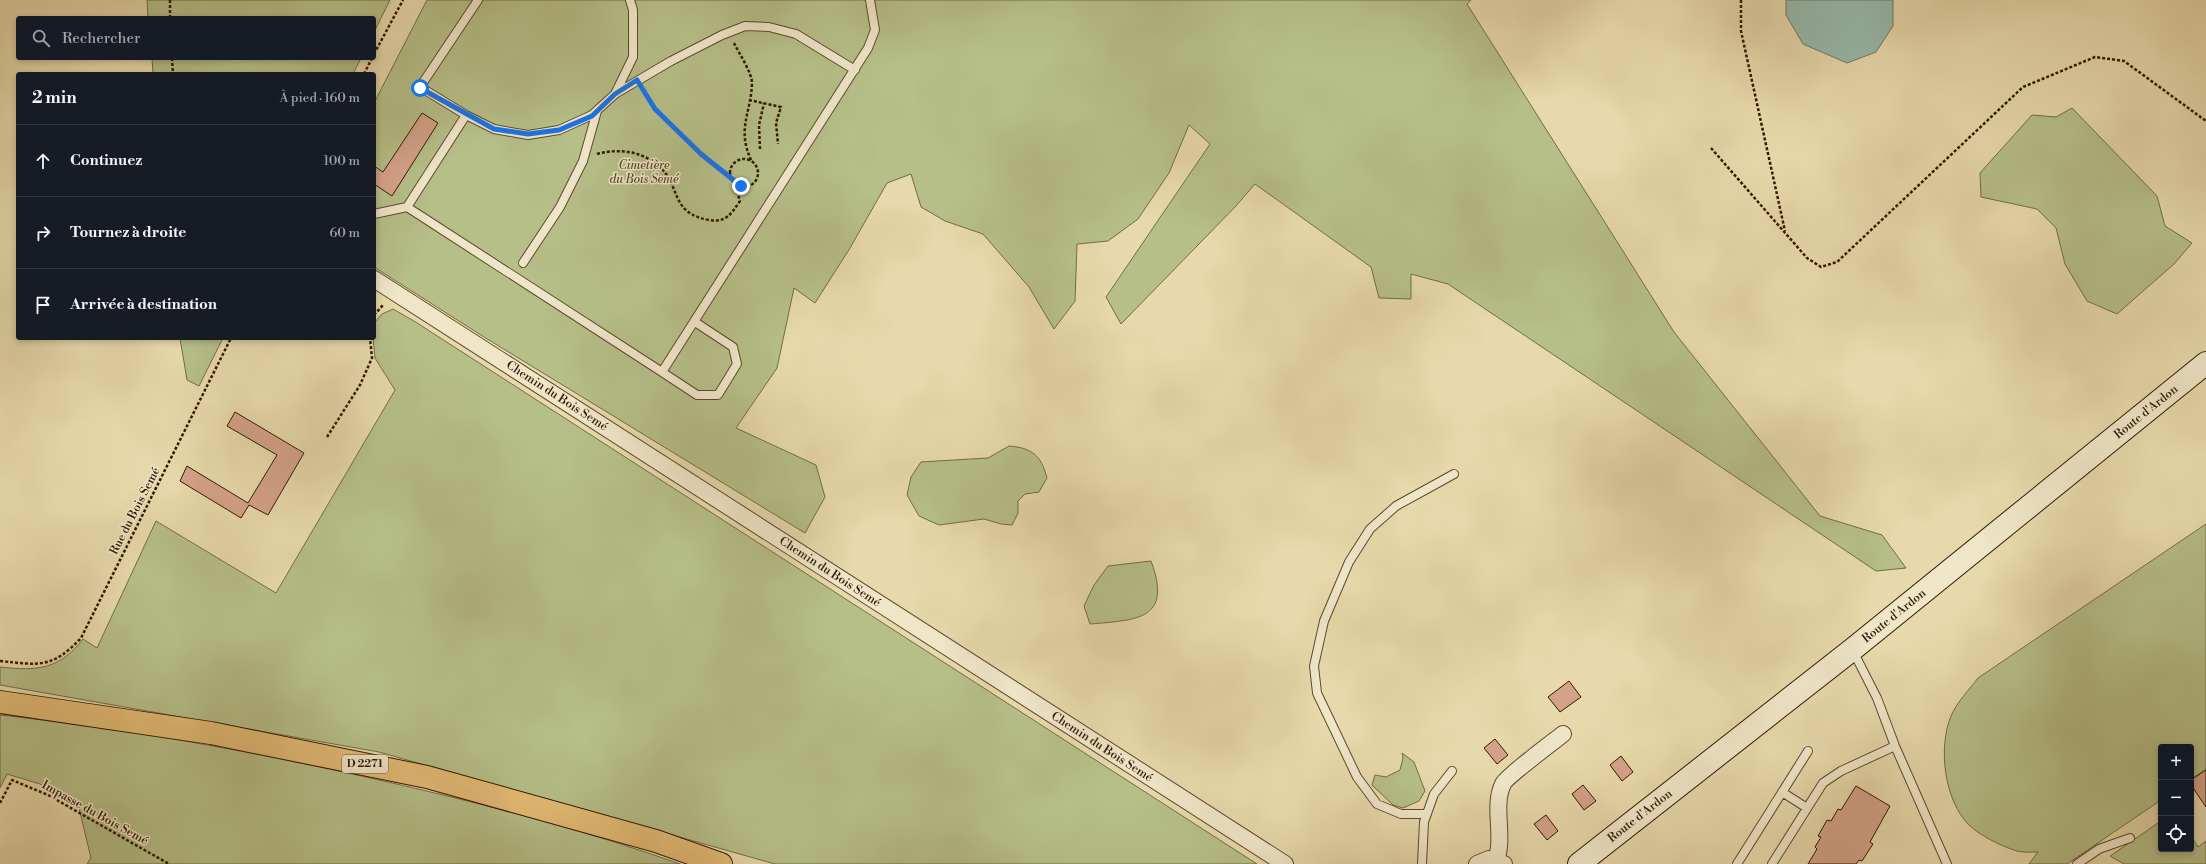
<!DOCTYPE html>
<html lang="fr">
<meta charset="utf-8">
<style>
body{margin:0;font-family:"Libre Bodoni",serif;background:#242831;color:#f1f3f6}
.controls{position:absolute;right:12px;bottom:12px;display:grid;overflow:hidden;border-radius:4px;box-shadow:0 2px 6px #0003}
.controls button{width:36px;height:36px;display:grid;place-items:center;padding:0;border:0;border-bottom:1px solid #363941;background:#171b24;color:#f1f3f6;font:20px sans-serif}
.stop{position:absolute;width:12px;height:12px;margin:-9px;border:3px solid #1a73e8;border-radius:50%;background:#fff}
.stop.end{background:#1a73e8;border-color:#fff;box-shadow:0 1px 4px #0008}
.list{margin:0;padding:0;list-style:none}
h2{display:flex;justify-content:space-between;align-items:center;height:52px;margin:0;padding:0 16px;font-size:17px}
h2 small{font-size:13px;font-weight:400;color:#9ea1a6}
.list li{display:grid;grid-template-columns:26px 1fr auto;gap:12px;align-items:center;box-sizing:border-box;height:72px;padding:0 16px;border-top:1px solid #363941}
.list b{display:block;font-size:15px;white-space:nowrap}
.list em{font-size:13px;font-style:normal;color:#9ea1a6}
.icon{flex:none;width:22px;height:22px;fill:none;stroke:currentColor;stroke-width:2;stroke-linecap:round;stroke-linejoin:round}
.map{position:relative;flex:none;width:2206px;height:864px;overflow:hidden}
.search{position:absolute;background:#171b24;box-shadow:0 2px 6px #0003;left:16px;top:16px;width:360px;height:44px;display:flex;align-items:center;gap:10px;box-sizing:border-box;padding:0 14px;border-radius:4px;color:#9ea1a6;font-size:15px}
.panel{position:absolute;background:#171b24;box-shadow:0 2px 6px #0003;left:16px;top:72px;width:360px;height:268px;border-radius:4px}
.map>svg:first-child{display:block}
.green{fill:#b6bf88;stroke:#736c45}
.water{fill:#97baab;stroke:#6e7967}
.building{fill:#d4a289;stroke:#301802}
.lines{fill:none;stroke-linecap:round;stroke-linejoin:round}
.lane-casing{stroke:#5e482c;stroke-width:10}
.street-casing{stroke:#5e482c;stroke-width:18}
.secondary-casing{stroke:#301802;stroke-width:24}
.highway-casing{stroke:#301802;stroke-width:24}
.path{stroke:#301802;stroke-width:2.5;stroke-dasharray:3 2;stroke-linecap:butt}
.lane{stroke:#efe6c8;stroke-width:8}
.street{stroke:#efe6c8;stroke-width:16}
.secondary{stroke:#efe6c8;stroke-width:22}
.highway{stroke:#e4bc76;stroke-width:22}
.route{stroke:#1a73e8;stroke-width:5}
.labels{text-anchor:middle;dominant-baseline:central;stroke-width:3;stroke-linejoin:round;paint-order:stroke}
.shield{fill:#efe6c8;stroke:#69563d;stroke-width:1}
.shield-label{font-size:11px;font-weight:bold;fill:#301802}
.park-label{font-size:12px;font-style:italic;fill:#584a2a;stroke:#efe6c8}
.street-label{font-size:12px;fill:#301802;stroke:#efe6c8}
</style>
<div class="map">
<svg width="2206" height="864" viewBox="0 0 2206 864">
<rect width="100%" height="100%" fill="#e7d9ab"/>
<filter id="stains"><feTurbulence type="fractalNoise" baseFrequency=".005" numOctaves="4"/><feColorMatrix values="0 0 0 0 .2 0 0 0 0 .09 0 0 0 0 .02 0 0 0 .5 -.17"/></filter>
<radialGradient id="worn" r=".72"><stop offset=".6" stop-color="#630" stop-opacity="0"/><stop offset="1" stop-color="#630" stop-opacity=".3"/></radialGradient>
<path class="green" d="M147,0h243l-16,32v-14h-226z
M427,0h1044l-4,4 207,328 146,184 62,19 24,33 -30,3 -428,-287 -37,-10v25l-32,-1 -8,-31 -116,-83 -19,22 -115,118 -15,-27 104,-153 -21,-19 -20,48 -31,46 -30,22 -31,3 -2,57 -21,28 -25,-42 -46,-53 -38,-13 -24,-14 -10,-33 -24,9 -37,65 -35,55 -21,-15 -17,80 -41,60 80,37 9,32 -20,36 -321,-196 -110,-70v-164z
M152,58h209l-8,16h-200z
M2072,108l85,88 8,30 27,17 -18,21 -57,50 -30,-13 -22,-37 -9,-36 -19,-19 -56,-12 -1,-24 52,-58 24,2z
M393,309l21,12 843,543h-482l-396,-112 -379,-67v-18c37,4 59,3 83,-28l14,9 59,-127 120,72 119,-203 -20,-32 -2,-20 1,-15 8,-9z
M180,338h43l-24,48 -12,-6z
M1009,446c23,2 32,9 38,32l-8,14 -14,2 -7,7v12l-6,12 -11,-1 -17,-5 -45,6 -20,-9 -12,-21 4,-18 10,-15 67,-4z
M2206,524v245l-15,10v-32h-30v53l-94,64h-38l9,-12c-7,0 -17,1 -24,-2 -15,-5 -33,-14 -45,-25 -25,-25 -31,-78 -18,-109 6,-14 18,-26 27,-38z
M1151,561c22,59 -14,59 -61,63l-6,-18 10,-21 14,-19z
M0,715c140,15 277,41 414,73 89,21 179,45 266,76h-593l4,-6 -12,-50 -39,-24 -33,-10 -7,14z
M1402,753l12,9 11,29 -6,10 -16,7 -10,-3 -21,-20 3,-10 11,2 14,-7 3,-12z
M2161,821v28h30v-13l7,11 8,-6v23h-82l-14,-8z"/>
<path class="water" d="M1786,0h107v26l-17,26 -29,11 -44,-19 -17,-29z"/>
<path class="building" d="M422,113l16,10 -46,73 -18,-12v-18l9,6z
M235,412l69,41 -36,62 -19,-10 -8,13 -61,-37 7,-15 61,37 29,-48 -50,-29z
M1569,681l12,16 -21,15 -12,-15z
M1495,739l13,16 -11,9 -13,-16z
M1621,756l12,16 -11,9 -12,-16z
M2206,770v37l-15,-22v-5z
M1583,785l13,16 -12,9 -12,-16z
M1856,786l34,20 -20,36 3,2 -11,17 -3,-1 -3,4h-48l9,-15 -2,-2 6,-10 -3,-1 9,-16 4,1 7,-12 3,1z
M1546,815l12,16 -11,9 -13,-16z"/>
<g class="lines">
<defs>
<path id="lane" d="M478,0l-58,87 46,28 -59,92 255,165 206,-324 7,-18 -5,-30
M615,94l56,-33 51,-26 23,-9 24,1 27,7 59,36
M466,115l28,14 34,6 31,-5 33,-15 23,-21 18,-37v-47l-3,-10
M374,214l33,-7
M523,263l37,-56 23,-46 14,-50
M662,372l35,23h21l19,-31 -4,-17 -38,-25
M1853,651l24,47 18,48 52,118
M1782,792l25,16
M1426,814h-25l-24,-10 -20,-27 -40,-84 -3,-27 10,-45 25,-59 21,-33 26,-23 58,-32
M1422,864l2,-42 10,-28 18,-23
M1737,864l71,-113
M1772,864l51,-81 18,-12 54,-25
M2077,864l22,-15 31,-11"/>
<path id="street" d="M374,279l911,585
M1496,860c9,-23 -4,-54 7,-76 3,-7 50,-42 60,-50
M1477,864l12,-5 15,5"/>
<path id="secondary" d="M1579,864l274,-215 353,-286"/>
<path id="highway" d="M0,702l211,31 216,44 229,64 65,23"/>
</defs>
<use href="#lane" class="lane-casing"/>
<use href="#street" class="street-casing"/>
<use href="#secondary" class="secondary-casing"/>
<use href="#highway" class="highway-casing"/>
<path class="path" d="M170,0v18
M1741,0v31l44,200
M734,43c5,10 18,30 18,40 -1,31 -16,46 0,79
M374,54l29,-54
M172,58l1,16
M364,74l8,-16
M749,100l32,7 -5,16 2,21
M1711,148l96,110 14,9 16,-5 186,-175 72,-30 29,4 82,60
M760,149l-1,-24 5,-22
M597,154c22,-6 45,-3 63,13 21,20 10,46 49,53 17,3 22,-6 31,-19l-6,-19 -6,-8 -27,-20 -46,-45 -12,-19
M730 173a14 14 0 1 1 28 0a14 14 0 1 1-28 0Z
M374,315l10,-11
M327,437l33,-52 12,-27 -2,-20
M0,661c39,4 52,8 81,-23l150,-300
M0,803l12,-23 36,15 121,69"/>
<use href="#lane" class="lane"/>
<use href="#street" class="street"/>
<use href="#secondary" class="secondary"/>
<use href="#highway" class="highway"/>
</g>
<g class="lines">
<path class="route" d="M420,88l74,41 34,5 31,-4 33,-14 23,-22 22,-14 18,29 46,45 40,32"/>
</g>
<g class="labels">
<rect class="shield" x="342" y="755" width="46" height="18" rx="3"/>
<g class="shield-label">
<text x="365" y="764">D 2271</text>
</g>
<g class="park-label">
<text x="644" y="165">Cimetière<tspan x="644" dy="14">du Bois Semé</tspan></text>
</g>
<g class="street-label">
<text transform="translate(557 396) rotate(33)">Chemin du Bois Semé</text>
<text transform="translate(2146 412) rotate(-39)">Route d'Ardon</text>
<text transform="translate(135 511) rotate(-63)">Rue du Bois Semé</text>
<text transform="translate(830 572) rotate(33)">Chemin du Bois Semé</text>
<text transform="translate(1894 616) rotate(-39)">Route d'Ardon</text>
<text transform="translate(1102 747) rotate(33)">Chemin du Bois Semé</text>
<text transform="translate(95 813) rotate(29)">Impasse du Bois Semé</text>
<text transform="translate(1640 816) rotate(-38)">Route d'Ardon</text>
</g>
</g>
<rect width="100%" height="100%" filter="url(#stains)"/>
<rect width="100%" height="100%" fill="url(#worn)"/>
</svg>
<div class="controls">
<button>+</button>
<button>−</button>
<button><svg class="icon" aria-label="locate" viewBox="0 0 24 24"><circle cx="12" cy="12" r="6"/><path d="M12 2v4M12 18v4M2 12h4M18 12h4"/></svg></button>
</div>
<div class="stop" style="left:420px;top:88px"></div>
<div class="stop end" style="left:741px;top:186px"></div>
<div class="search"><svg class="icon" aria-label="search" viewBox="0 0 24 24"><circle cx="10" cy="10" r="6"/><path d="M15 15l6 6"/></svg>Rechercher</div>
<section class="panel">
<h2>2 min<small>À pied · 160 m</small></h2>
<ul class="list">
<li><svg class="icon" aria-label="ahead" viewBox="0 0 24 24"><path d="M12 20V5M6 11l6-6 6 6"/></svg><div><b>Continuez</b></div><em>100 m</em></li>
<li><svg class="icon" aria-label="right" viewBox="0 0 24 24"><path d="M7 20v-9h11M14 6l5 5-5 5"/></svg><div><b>Tournez à droite</b></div><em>60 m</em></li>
<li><svg class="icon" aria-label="arrive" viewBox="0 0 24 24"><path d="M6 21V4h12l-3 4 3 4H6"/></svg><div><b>Arrivée à destination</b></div></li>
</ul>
</section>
</div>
